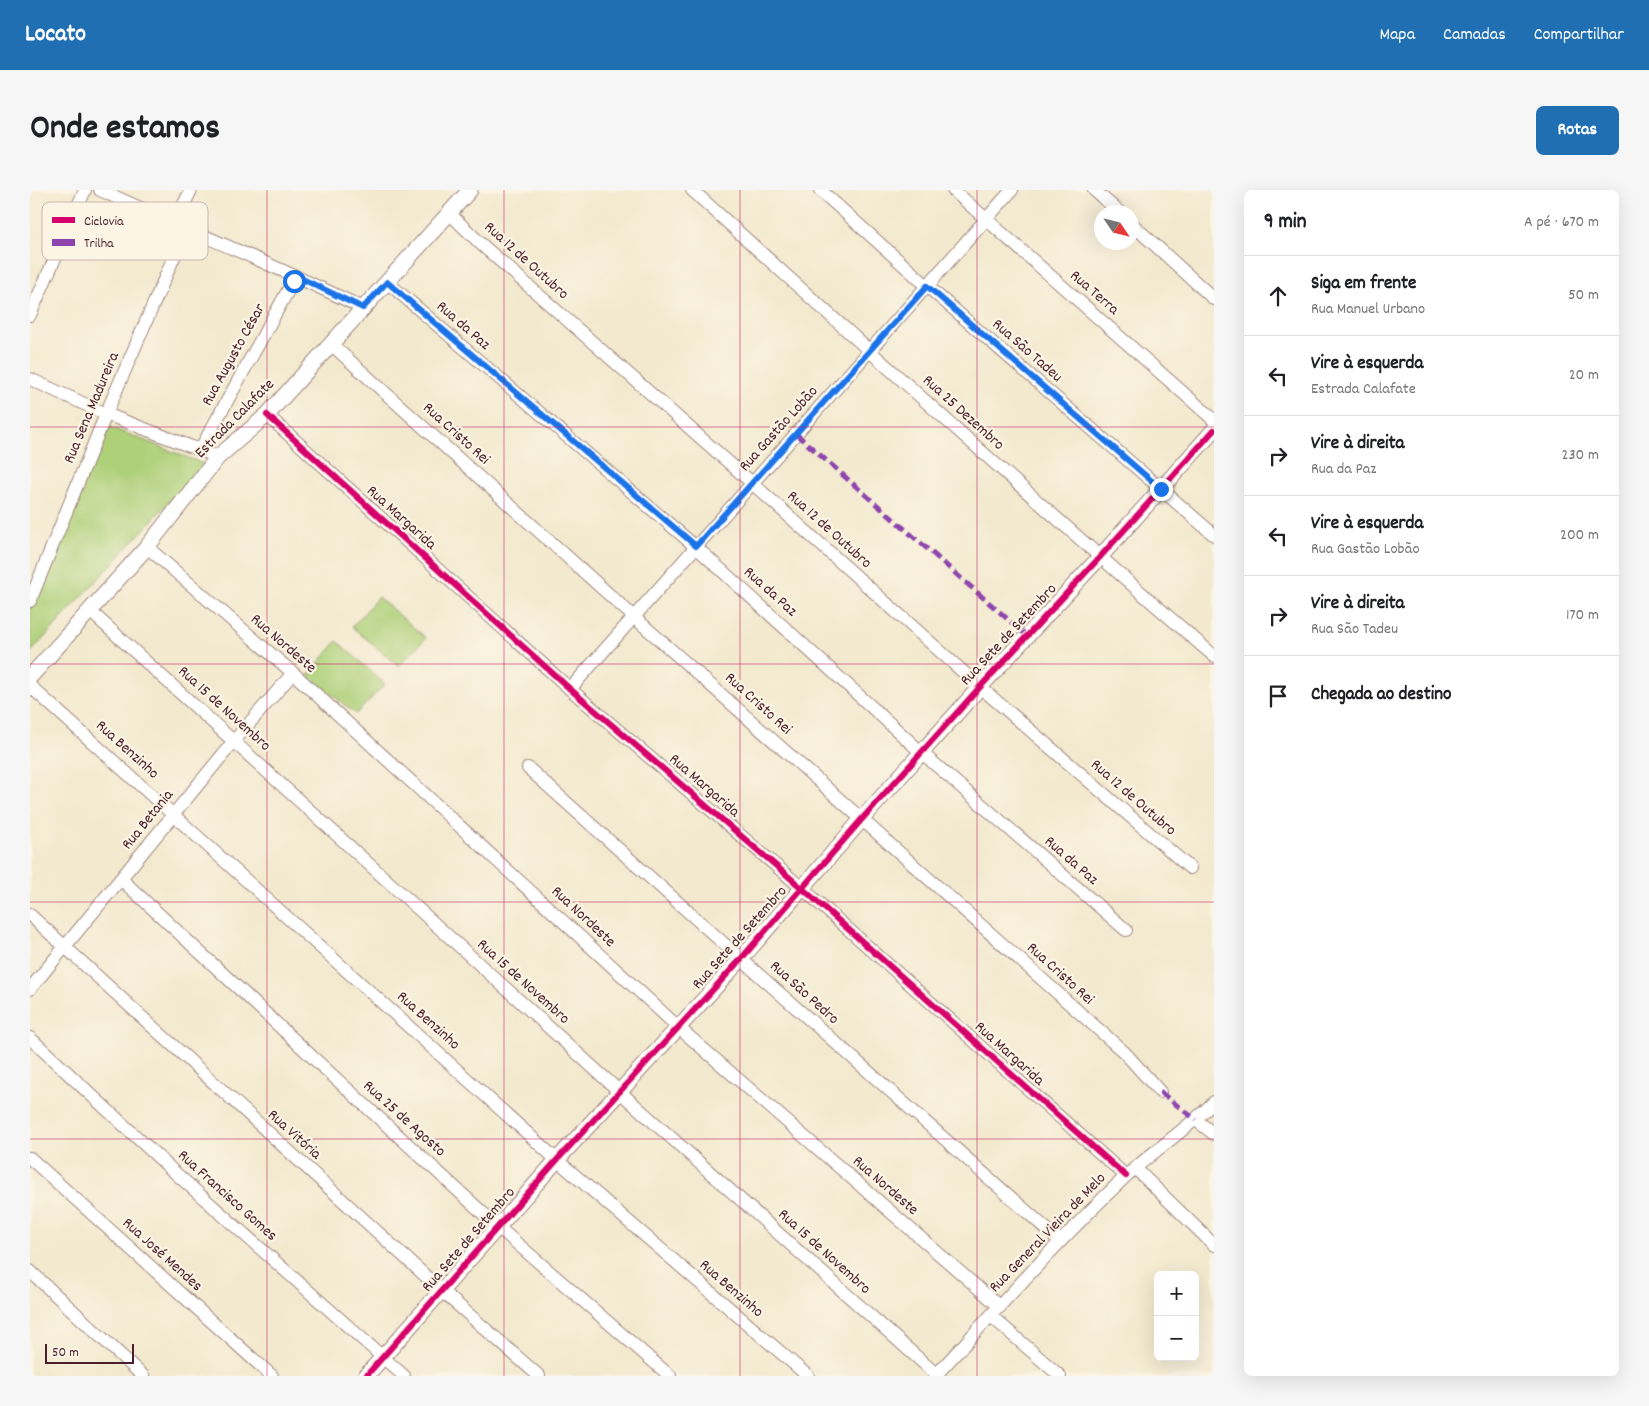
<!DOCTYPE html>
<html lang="pt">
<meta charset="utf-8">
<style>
body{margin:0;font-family:Dekko,sans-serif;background:#f6f6f6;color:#202124}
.controls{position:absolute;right:15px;bottom:15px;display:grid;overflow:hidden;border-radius:8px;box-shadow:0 5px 20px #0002}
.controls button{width:45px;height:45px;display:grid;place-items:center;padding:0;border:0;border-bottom:1px solid #e0e0e0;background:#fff;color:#202124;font:25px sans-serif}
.compass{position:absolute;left:1064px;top:15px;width:45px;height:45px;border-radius:50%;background:#fff;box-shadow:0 5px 20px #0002;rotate:125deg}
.scale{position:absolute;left:15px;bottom:12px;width:89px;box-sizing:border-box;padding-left:5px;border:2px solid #4a1f2b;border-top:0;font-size:14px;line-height:18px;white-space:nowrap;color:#4a1f2b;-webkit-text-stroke:4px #fcf5e5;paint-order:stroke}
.stop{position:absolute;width:15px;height:15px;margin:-11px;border:4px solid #1a73e8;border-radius:50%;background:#fff}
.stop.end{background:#1a73e8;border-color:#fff;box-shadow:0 1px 5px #0008}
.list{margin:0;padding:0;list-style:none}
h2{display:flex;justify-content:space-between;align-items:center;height:65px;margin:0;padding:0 20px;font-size:21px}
h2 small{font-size:16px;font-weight:400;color:#757577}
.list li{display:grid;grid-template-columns:32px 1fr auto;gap:15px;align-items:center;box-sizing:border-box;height:80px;padding:0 20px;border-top:1px solid #e0e0e0}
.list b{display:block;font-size:19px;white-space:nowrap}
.list p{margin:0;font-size:16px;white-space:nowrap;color:#757577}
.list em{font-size:16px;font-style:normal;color:#757577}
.icon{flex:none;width:28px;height:28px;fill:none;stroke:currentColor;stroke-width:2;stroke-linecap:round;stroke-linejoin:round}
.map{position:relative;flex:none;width:1184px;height:1186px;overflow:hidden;border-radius:8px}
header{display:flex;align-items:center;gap:30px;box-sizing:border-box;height:70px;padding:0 25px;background:#1f6fb2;color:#fff}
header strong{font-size:24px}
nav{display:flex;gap:28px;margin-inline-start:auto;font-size:18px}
.intro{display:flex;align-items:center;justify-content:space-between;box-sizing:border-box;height:120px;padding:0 30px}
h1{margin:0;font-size:35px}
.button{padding:12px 22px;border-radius:8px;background:#1f6fb2;color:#fff;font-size:18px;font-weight:700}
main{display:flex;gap:30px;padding:0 30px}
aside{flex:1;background:#fff;border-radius:8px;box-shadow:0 5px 20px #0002}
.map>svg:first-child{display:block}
.green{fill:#aed079;stroke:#7c7852}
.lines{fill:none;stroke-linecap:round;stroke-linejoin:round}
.minor-casing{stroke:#9e847c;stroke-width:14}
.tertiary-casing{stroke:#9e847c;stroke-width:17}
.minor{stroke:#fff;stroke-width:12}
.tertiary{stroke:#fff;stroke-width:15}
.quiet{stroke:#8e44ad;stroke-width:5;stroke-dasharray:10 5;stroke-linecap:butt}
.cycleway-casing{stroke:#fcf5e5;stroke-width:9}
.cycleway{stroke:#d6006c;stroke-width:6}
.route{stroke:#1a73e8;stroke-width:6}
.grid{fill:none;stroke:#c2185b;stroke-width:1;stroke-opacity:0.55}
.labels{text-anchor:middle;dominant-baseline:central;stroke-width:4.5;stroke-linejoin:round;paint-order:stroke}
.street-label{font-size:16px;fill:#4a1f2b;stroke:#fcf5e5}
.key{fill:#fcf5e5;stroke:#c7b5ad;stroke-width:1}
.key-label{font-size:14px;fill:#4a1f2b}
</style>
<header>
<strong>Locato</strong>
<nav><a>Mapa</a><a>Camadas</a><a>Compartilhar</a></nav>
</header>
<div class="intro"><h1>Onde estamos</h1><a class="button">Rotas</a></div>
<main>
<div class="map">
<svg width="1184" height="1186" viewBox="0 0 1184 1186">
<rect width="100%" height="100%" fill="#fcf5e5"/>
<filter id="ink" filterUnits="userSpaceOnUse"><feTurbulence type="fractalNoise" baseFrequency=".02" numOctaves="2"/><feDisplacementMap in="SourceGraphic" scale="10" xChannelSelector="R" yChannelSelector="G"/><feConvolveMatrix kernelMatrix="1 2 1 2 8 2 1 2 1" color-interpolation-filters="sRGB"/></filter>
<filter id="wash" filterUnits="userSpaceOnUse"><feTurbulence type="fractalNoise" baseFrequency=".0096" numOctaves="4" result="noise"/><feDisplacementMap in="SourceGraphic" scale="20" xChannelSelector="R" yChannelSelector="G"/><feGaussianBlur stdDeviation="1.12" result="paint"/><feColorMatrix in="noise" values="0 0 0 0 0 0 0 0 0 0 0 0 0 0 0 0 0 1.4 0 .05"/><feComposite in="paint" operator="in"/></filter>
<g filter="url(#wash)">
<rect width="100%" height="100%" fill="#f2e9ce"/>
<path class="green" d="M75,235l99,39 -174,189v-51z
M348,407l48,41 -27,28 -47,-39z
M307,451l48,43 -29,30 -48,-39z"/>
</g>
<g filter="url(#ink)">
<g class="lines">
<defs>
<path id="minor" d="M70,0c88,40 177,76 263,118
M662,0c173,157 346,314 522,466
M790,0l107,96 287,249
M923,0l261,230
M1064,0l25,22
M419,23l32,31 271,239 228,204 210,181
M144,34l17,-34
M1102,34l82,75
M357,92l309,265 226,206 204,177
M0,125l55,-125
M301,154l303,273 491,436 35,39
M0,189l76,35 112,43
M237,225l303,274 233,200 323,287
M170,260l96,-174
M117,357l146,126 385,354 322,280
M0,411l76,-187 80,-185
M60,421l530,481 318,284
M0,496l527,474 251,216
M540,499l442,-499
M498,578l213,191 319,282
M91,689l200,186 177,162 172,149
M0,725l412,376 97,85
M0,799l204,-248 59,-68
M0,848l142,132 232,206
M1166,930l18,14
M0,968l242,218
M1105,978l79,77
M0,1081l113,105
M961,1126l69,60
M905,1186c62,-67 123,-135 189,-198 29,-27 62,-48 90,-76"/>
<path id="tertiary" d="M0,487l117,-130 71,-90 49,-42 203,-225
M336,1186l191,-216 184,-201 121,-140 118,-132 120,-130 114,-127"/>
</defs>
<use href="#minor" class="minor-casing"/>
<use href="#tertiary" class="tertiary-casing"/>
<use href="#minor" class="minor"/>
<use href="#tertiary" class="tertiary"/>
<path class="quiet" d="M766,244l231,202
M1130,902l36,28"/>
<defs>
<path id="cycleway" d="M237,225l303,274 233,200 323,287
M336,1186l191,-216 184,-201 121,-140 118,-132 120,-130 114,-127"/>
</defs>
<use href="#cycleway" class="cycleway-casing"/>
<use href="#cycleway" class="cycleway"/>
</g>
</g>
<g class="lines" filter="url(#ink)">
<path class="route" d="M264,91l2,-5 67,32 24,-26 309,264 231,-260 234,203"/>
</g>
<path class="grid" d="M237,0v1186M474,0v1186M710,0v1186M947,0v1186M0,237h1184M0,474h1184M0,712h1184M0,949h1184"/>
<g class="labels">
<g class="street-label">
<text transform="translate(496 71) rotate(42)">Rua 12 de Outubro</text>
<text transform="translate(1064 103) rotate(41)">Rua Terra</text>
<text transform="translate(433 136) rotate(41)">Rua da Paz</text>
<text transform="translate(997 161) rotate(41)">Rua São Tadeu</text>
<text transform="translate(204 165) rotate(-61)">Rua Augusto César</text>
<text transform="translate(62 218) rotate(-67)">Rua Sena Madureira</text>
<text transform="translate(933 223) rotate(42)">Rua 25 Dezembro</text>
<text transform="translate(205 229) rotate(-45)">Estrada Calafate</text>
<text transform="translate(749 239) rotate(-48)">Rua Gastão Lobão</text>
<text transform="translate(426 244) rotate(42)">Rua Cristo Rei</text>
<text transform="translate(371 328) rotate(42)">Rua Margarida</text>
<text transform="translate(799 340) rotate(42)">Rua 12 de Outubro</text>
<text transform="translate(740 402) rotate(42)">Rua da Paz</text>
<text transform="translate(979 445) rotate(-47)">Rua Sete de Setembro</text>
<text transform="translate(253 454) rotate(41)">Rua Nordeste</text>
<text transform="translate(728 514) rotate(42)">Rua Cristo Rei</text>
<text transform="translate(194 519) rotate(42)">Rua 15 de Novembro</text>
<text transform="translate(97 560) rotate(42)">Rua Benzinho</text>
<text transform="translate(674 596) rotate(41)">Rua Margarida</text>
<text transform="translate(1103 608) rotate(41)">Rua 12 de Outubro</text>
<text transform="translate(118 630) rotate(-51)">Rua Betania</text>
<text transform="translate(1041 671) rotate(41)">Rua da Paz</text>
<text transform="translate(553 727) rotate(43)">Rua Nordeste</text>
<text transform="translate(710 748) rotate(-48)">Rua Sete de Setembro</text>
<text transform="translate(1030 784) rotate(42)">Rua Cristo Rei</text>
<text transform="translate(493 792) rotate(42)">Rua 15 de Novembro</text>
<text transform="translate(774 803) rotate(42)">Rua São Pedro</text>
<text transform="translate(398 831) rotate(42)">Rua Benzinho</text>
<text transform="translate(979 864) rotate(42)">Rua Margarida</text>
<text transform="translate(374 929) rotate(42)">Rua 25 de Agosto</text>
<text transform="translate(264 945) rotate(42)">Rua Vitória</text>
<text transform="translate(855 996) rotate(41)">Rua Nordeste</text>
<text transform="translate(197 1006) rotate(42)">Rua Francisco Gomes</text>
<text transform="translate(1018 1043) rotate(-46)">Rua General Vieira de Melo</text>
<text transform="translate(439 1050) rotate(-49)">Rua Sete de Setembro</text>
<text transform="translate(794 1062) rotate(42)">Rua 15 de Novembro</text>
<text transform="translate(132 1065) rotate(42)">Rua José Mendes</text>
<text transform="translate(701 1099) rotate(41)">Rua Benzinho</text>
</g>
</g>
<rect x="12" y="12" width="166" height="58" rx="8" class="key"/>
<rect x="22" y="27" width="23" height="6" fill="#d6006c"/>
<rect x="22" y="49" width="23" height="7" fill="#8e44ad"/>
<g class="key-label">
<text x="54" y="35">Ciclovia</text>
<text x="54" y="57">Trilha</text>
</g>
</svg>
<div class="controls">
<button>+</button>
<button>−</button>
</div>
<svg class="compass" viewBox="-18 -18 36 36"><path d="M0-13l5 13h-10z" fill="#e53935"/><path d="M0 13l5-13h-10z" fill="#757577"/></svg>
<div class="scale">50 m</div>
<div class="stop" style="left:264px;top:91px"></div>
<div class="stop end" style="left:1131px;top:299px"></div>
</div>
<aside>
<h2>9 min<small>A pé · 670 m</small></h2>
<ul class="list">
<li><svg class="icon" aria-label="ahead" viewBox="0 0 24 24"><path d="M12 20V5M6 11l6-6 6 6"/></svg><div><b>Siga em frente</b><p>Rua Manuel Urbano</p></div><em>50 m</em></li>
<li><svg class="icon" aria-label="left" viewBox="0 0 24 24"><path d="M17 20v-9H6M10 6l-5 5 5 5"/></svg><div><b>Vire à esquerda</b><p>Estrada Calafate</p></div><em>20 m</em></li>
<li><svg class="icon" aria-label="right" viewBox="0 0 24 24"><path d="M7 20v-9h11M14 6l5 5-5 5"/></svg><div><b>Vire à direita</b><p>Rua da Paz</p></div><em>230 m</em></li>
<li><svg class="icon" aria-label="left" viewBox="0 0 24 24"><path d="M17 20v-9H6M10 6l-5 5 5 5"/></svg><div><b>Vire à esquerda</b><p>Rua Gastão Lobão</p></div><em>200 m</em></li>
<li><svg class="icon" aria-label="right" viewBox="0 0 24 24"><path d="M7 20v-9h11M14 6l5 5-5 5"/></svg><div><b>Vire à direita</b><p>Rua São Tadeu</p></div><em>170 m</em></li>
<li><svg class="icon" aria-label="arrive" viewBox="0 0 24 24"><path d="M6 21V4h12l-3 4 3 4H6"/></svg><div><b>Chegada ao destino</b></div></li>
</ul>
</aside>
</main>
